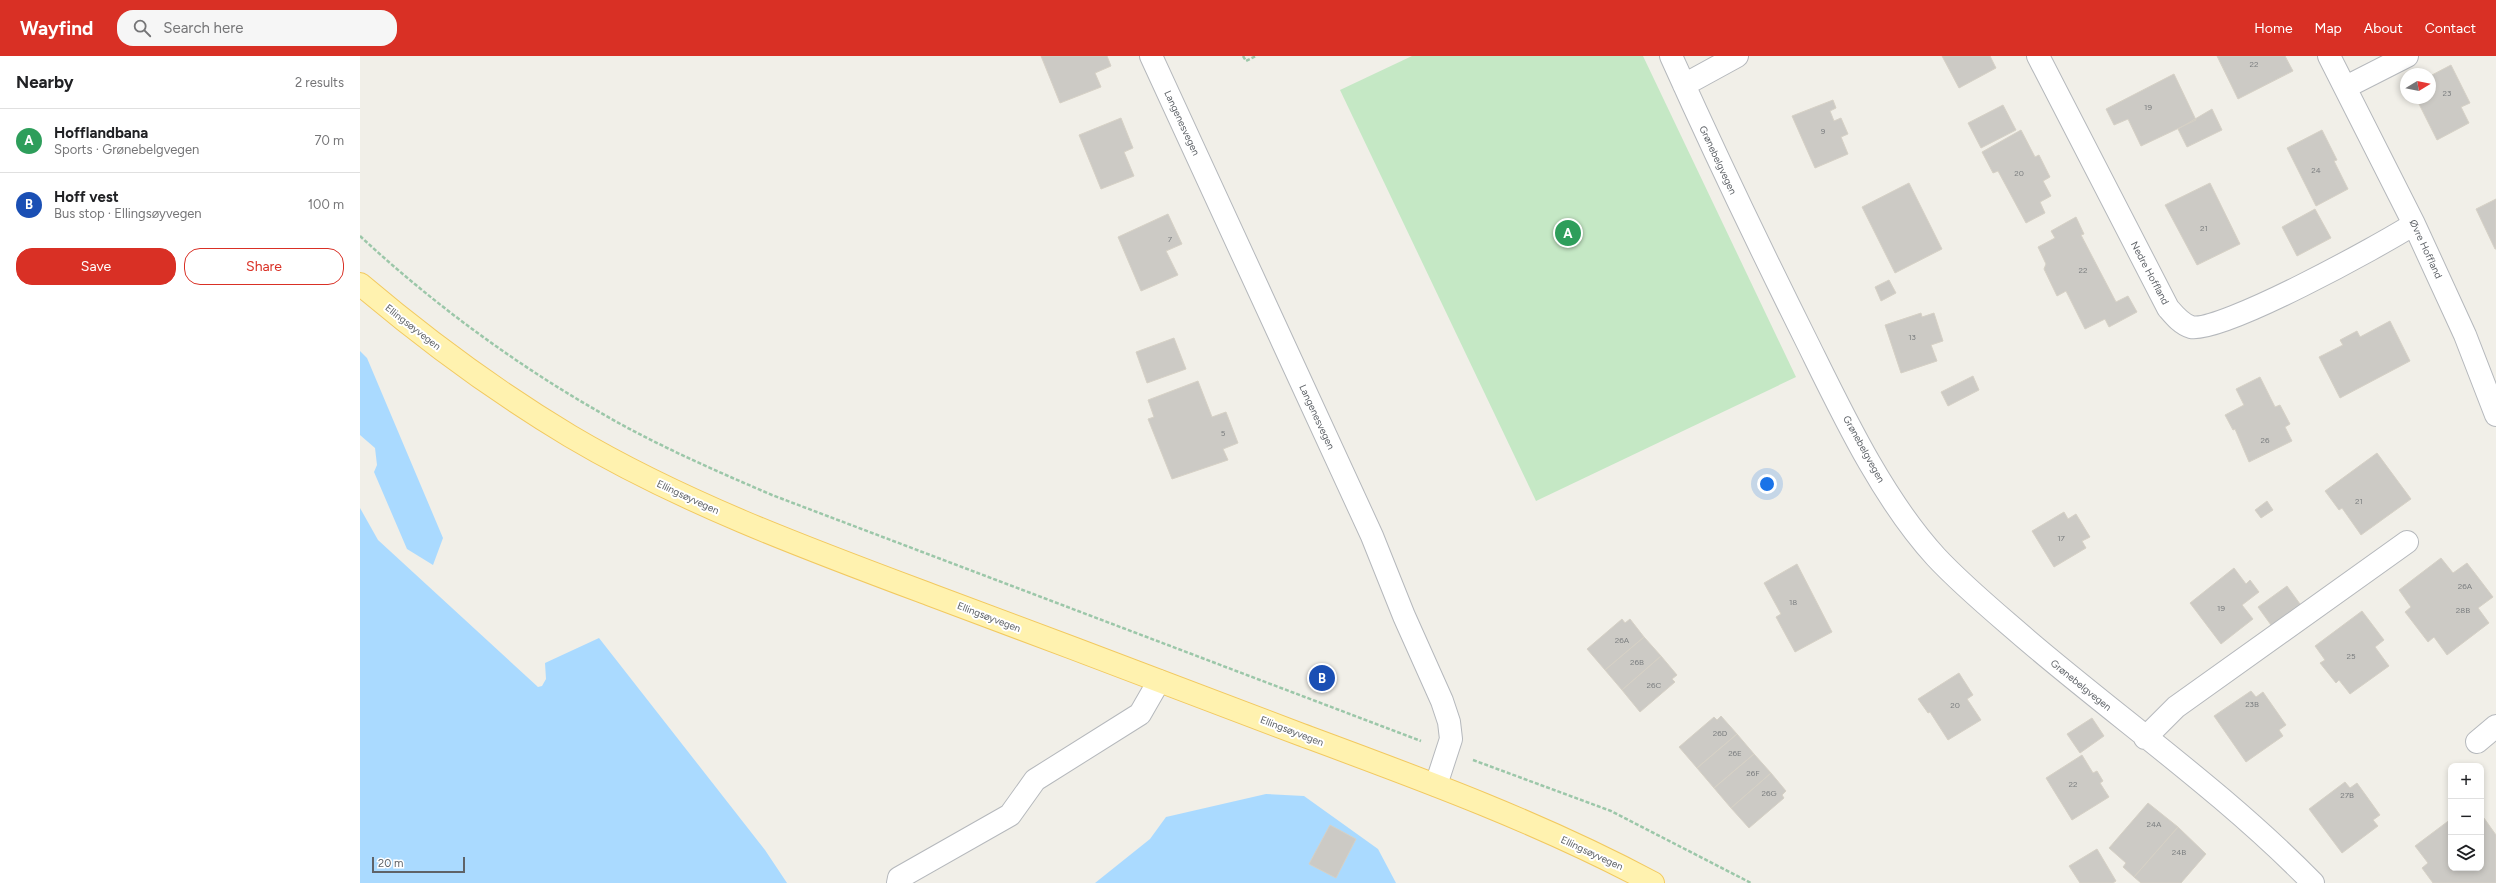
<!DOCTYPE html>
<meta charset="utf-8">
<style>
body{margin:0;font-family:Figtree,sans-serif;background:#f6f6f6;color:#202124}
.controls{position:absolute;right:12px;bottom:12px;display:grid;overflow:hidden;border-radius:8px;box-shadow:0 2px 6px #0003}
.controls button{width:36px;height:36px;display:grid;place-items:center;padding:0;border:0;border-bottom:1px solid #e0e0e0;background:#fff;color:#202124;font:20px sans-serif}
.compass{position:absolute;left:2040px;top:12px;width:36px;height:36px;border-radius:50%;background:#fff;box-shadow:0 2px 6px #0003;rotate:80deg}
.scale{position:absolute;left:12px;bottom:10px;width:93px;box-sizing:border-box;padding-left:4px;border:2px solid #5f6368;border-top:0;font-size:11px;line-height:14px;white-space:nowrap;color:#5f6368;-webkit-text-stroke:3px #fff;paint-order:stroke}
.you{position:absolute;left:1407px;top:428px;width:14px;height:14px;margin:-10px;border:3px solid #fff;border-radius:50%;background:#1a73e8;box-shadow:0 0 0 6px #1a73e833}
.badge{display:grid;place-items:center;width:26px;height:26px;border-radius:50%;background:#d93025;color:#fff;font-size:13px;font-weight:700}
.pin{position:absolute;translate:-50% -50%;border:2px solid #fff;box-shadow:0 1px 4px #0006}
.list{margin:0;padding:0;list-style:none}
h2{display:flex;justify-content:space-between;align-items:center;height:52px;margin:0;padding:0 16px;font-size:17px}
h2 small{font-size:13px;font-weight:400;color:#757577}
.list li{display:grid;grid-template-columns:26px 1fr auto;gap:12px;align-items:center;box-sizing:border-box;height:64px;padding:0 16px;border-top:1px solid #e0e0e0}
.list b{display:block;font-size:15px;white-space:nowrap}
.list p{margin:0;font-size:13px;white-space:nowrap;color:#757577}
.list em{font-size:13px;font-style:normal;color:#757577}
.actions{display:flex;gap:8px;padding:12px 16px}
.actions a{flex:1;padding:9px 0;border:1px solid #d93025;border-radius:16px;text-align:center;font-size:14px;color:#d93025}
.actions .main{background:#d93025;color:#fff}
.icon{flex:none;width:22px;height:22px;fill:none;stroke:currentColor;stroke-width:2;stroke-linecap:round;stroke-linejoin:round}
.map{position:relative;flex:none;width:2136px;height:827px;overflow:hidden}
header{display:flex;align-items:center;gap:24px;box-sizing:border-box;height:56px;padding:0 20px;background:#d93025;color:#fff}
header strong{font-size:19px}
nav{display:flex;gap:22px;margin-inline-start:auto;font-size:14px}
.search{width:280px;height:36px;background:#f6f6f6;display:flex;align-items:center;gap:10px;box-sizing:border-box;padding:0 14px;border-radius:16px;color:#757577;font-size:15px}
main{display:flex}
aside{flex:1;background:#fff}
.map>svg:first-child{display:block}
.green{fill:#c5e8c5}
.water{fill:#aadaff}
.building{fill:#cccac5;stroke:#d6d1c6}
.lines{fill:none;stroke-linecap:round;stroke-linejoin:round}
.minor-casing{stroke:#b5b8bc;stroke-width:24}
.major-casing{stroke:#f2c960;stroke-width:24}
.path{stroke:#9cc7a9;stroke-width:2.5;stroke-dasharray:4 2;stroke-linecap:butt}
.minor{stroke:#fff;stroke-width:22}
.major{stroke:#fff2af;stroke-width:22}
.labels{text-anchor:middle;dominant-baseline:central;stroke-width:4;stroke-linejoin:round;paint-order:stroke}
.number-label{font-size:8px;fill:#7a7d7f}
.street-label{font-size:10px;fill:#5f6368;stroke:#fff}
</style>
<header>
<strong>Wayfind</strong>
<div class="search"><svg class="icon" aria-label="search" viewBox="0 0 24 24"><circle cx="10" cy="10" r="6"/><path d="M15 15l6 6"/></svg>Search here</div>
<nav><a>Home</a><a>Map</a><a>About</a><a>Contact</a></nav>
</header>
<main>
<aside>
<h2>Nearby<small>2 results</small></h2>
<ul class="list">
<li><span class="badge" style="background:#2e9e5b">A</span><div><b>Hofflandbana</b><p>Sports · Grønebelgvegen</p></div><em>70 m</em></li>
<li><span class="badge" style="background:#1a4fb4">B</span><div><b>Hoff vest</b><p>Bus stop · Ellingsøyvegen</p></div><em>100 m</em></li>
</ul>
<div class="actions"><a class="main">Save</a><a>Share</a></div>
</aside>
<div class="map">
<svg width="2136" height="827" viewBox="0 0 2136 827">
<rect width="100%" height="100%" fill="#f1efe8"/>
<path class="green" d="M1052,0h231l153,321 -260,124 -196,-411z"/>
<path class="water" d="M0,295l7,7 76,180 -10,27 -26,-16 -33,-77 3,-7 -2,-17 -15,-13z
M0,452l18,32 160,147 4,-1 4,-7 -1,-16 54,-25 166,212 22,33h-427z
M906,738l38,2 74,53 18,34h-301l55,-44 16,-22z"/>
<path class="building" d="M681,0h66l4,10 -16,7 6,14 -41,16z
M1582,0h48l6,12 -37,20z
M1857,0h68l8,15 -55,28z
M2091,9l19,38 -9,4 8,16 -32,17 -21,-42h14v-22z
M1814,18l22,46 -55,26 -13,-27 -14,6 -8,-16z
M1473,44l3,8 -6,3 4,10 7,-3 7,16 -7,3 7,17 -33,14 -23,-52z
M1643,49l13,25 -35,18 -13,-25z
M1852,53l10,21 -35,17 -9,-18z
M761,62l12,30 -9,4 10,24 -33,13 -22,-54z
M1661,74l14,27 4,-2 11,22 -7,4 8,15 -11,6 5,11 -19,10 -28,-52 -5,2 -11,-21z
M1962,74l15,30 -3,1 14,28 -32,17 -29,-58z
M1549,127l33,66 -47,24 -33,-66z
M1850,127l30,61 -43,21 -32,-60z
M2136,143v50h-1l-19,-40z
M1955,153l16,29 -34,18 -15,-29z
M808,158l14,30 -16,7 12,24 -37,16 -23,-54z
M1716,161l8,17 -3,1 35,67 12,-6 9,16 -28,15 -4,-8 -20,10 -19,-38 -9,5 -13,-27 2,-5 -8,-17 17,-9 -4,-7z
M1529,224l7,13 -15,8 -6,-14z
M1561,257l1,4 12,-4 9,28 -12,4 6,16 -36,12 -16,-48z
M2030,265l20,40 -70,37 -21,-41 24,-12 -3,-5 17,-9 3,6z
M814,282l12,31 -39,14 -11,-31z
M1613,320l6,14 -31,16 -7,-14z
M1900,321l15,30 5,-2 10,19 -5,3 7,14 -43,21 -14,-33 -2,1 -8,-15 19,-10 -8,-16z
M838,325l14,36 14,-5 12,31 -15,6 5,11 -56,19 -24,-60 6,-2 -6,-17z
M2017,397l34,46 -50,36 -19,-27 -3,2 -14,-19z
M1907,445l6,9 -12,8 -6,-8z
M1704,456l4,7 8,-5 14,23 -8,4 4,7 -32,19 -22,-36z
M2081,502l12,15 14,-10 26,34 -15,11 11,15 -42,32 -13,-18 -6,5 -23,-30 6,-5 -12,-17z
M1437,508l35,68 -37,20 -19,-35 5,-3 -17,-31z
M1874,512l12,16 4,-4 9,12 -17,13 11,14 -32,25 -31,-41z
M1927,530l13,18 -29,21 -13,-18z
M2002,555l22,29 -9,7 14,19 -39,28 -11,-14 -3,3 -16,-20 5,-3 -10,-14z
M1262,563l3,4 5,-4 14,18 -39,33 -18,-21z
M1284,581l17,19 -39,34 -17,-20z
M1301,600l16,19 -5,4 3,3 -35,30 -18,-22z
M1599,617l14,22 -6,4 14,21 -33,20 -18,-28 -2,1 -10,-14z
M1891,635l5,6 7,-5 23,33 -7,5 4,6 -37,26 -32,-46z
M1361,660l16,18 -40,34 -18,-21 35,-30 3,3z
M1732,662l12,18 -24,17 -13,-19z
M1377,678l17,20 -40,34 -17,-20z
M1394,698l17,19 -40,35 -17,-20z
M1722,699l11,18 4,-2 6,10 -3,2 9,14 -37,23 -26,-42z
M1411,717l15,18 -4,4 2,3 -35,30 -18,-20z
M1985,726l5,6 7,-5 23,32 -7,5 5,6 -36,27 -33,-44z
M1788,747l30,24 -44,50 -11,-10 3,-4 -17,-15z
M2124,762l12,17v48h-63l-11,-15 6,-5 -13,-17 36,-27v49h30v-47z
M970,769l26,14 -20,39 -27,-14z
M1818,771l28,27 -25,29h-40l-7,-6z
M1737,793l19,32 -3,2h-33l-11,-17z"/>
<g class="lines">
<defs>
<path id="minor" d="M791,0l221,480 32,80 38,85 7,21 2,17 -15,46
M1311,0c44,98 90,194 138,290 35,71 74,153 127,211 28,30 60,56 91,83 95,81 198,153 286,243
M1678,0l130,252c6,7 13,16 23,19 29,7 192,-83 223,-103
M1969,0l85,168 51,111 31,80
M1324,29l53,-29
M1986,31l61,-31
M1785,682l31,-31 231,-165
M2117,686l19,-16
M538,827l1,-5 111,-63 25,-35 105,-66 19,-33"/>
<path id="major" d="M0,228c66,56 135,107 210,152 113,67 238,113 361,159 124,46 247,93 371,140 119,44 239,88 351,148"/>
</defs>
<use href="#minor" class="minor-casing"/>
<use href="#major" class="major-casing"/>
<path class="path" d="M883,0l3,5 10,-5
M0,180c72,67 155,128 241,177 55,32 113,57 171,82l649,246
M1113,704l138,51 140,72"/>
<use href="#minor" class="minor"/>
<use href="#major" class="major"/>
</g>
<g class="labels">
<g class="number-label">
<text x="1894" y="8">22</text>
<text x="2087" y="37">23</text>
<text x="1788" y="51">19</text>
<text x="1463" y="75">9</text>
<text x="1956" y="114">24</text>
<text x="1659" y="117">20</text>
<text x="1844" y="172">21</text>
<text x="810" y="183">7</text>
<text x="1723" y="214">22</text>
<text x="1552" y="281">13</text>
<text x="863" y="377">5</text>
<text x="1905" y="384">26</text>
<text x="1999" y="445">21</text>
<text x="1701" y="482">17</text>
<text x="2105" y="530">26A</text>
<text x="1433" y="546">18</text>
<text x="1861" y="552">19</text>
<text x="2103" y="554">28B</text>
<text x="1262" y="584">26A</text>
<text x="1991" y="600">25</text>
<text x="1277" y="606">26B</text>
<text x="1294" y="629">26C</text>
<text x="1892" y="648">23B</text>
<text x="1595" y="649">20</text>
<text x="1360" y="677">26D</text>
<text x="1375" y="697">26E</text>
<text x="1393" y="717">26F</text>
<text x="1713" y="728">22</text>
<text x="1409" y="737">26G</text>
<text x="1987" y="739">27B</text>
<text x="1794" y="768">24A</text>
<text x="1819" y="796">24B</text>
</g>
<g class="street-label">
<text transform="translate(822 67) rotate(65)">Langenesvegen</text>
<text transform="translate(1358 104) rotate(65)">Grønebelgvegen</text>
<text transform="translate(2066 193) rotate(65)">Øvre Hoffland</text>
<text transform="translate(1790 217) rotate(62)">Nedre Hoffland</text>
<text transform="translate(53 271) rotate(38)">Ellingsøyvegen</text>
<text transform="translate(957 361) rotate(65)">Langenesvegen</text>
<text transform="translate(1504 393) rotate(61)">Grønebelgvegen</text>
<text transform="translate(328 441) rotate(25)">Ellingsøyvegen</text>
<text transform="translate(629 561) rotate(21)">Ellingsøyvegen</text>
<text transform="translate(1721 629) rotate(39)">Grønebelgvegen</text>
<text transform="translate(932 675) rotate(21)">Ellingsøyvegen</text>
<text transform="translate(1232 797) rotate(25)">Ellingsøyvegen</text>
</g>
</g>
</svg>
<div class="controls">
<button>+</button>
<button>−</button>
<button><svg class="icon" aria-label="layers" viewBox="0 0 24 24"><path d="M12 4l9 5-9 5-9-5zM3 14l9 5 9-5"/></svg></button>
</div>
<svg class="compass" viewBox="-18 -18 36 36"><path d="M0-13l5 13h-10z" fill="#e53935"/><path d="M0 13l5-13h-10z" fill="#757577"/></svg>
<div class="scale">20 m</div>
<div class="you"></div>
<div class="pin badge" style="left:1208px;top:177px;background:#2e9e5b">A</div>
<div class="pin badge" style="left:962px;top:622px;background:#1a4fb4">B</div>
</div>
</main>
